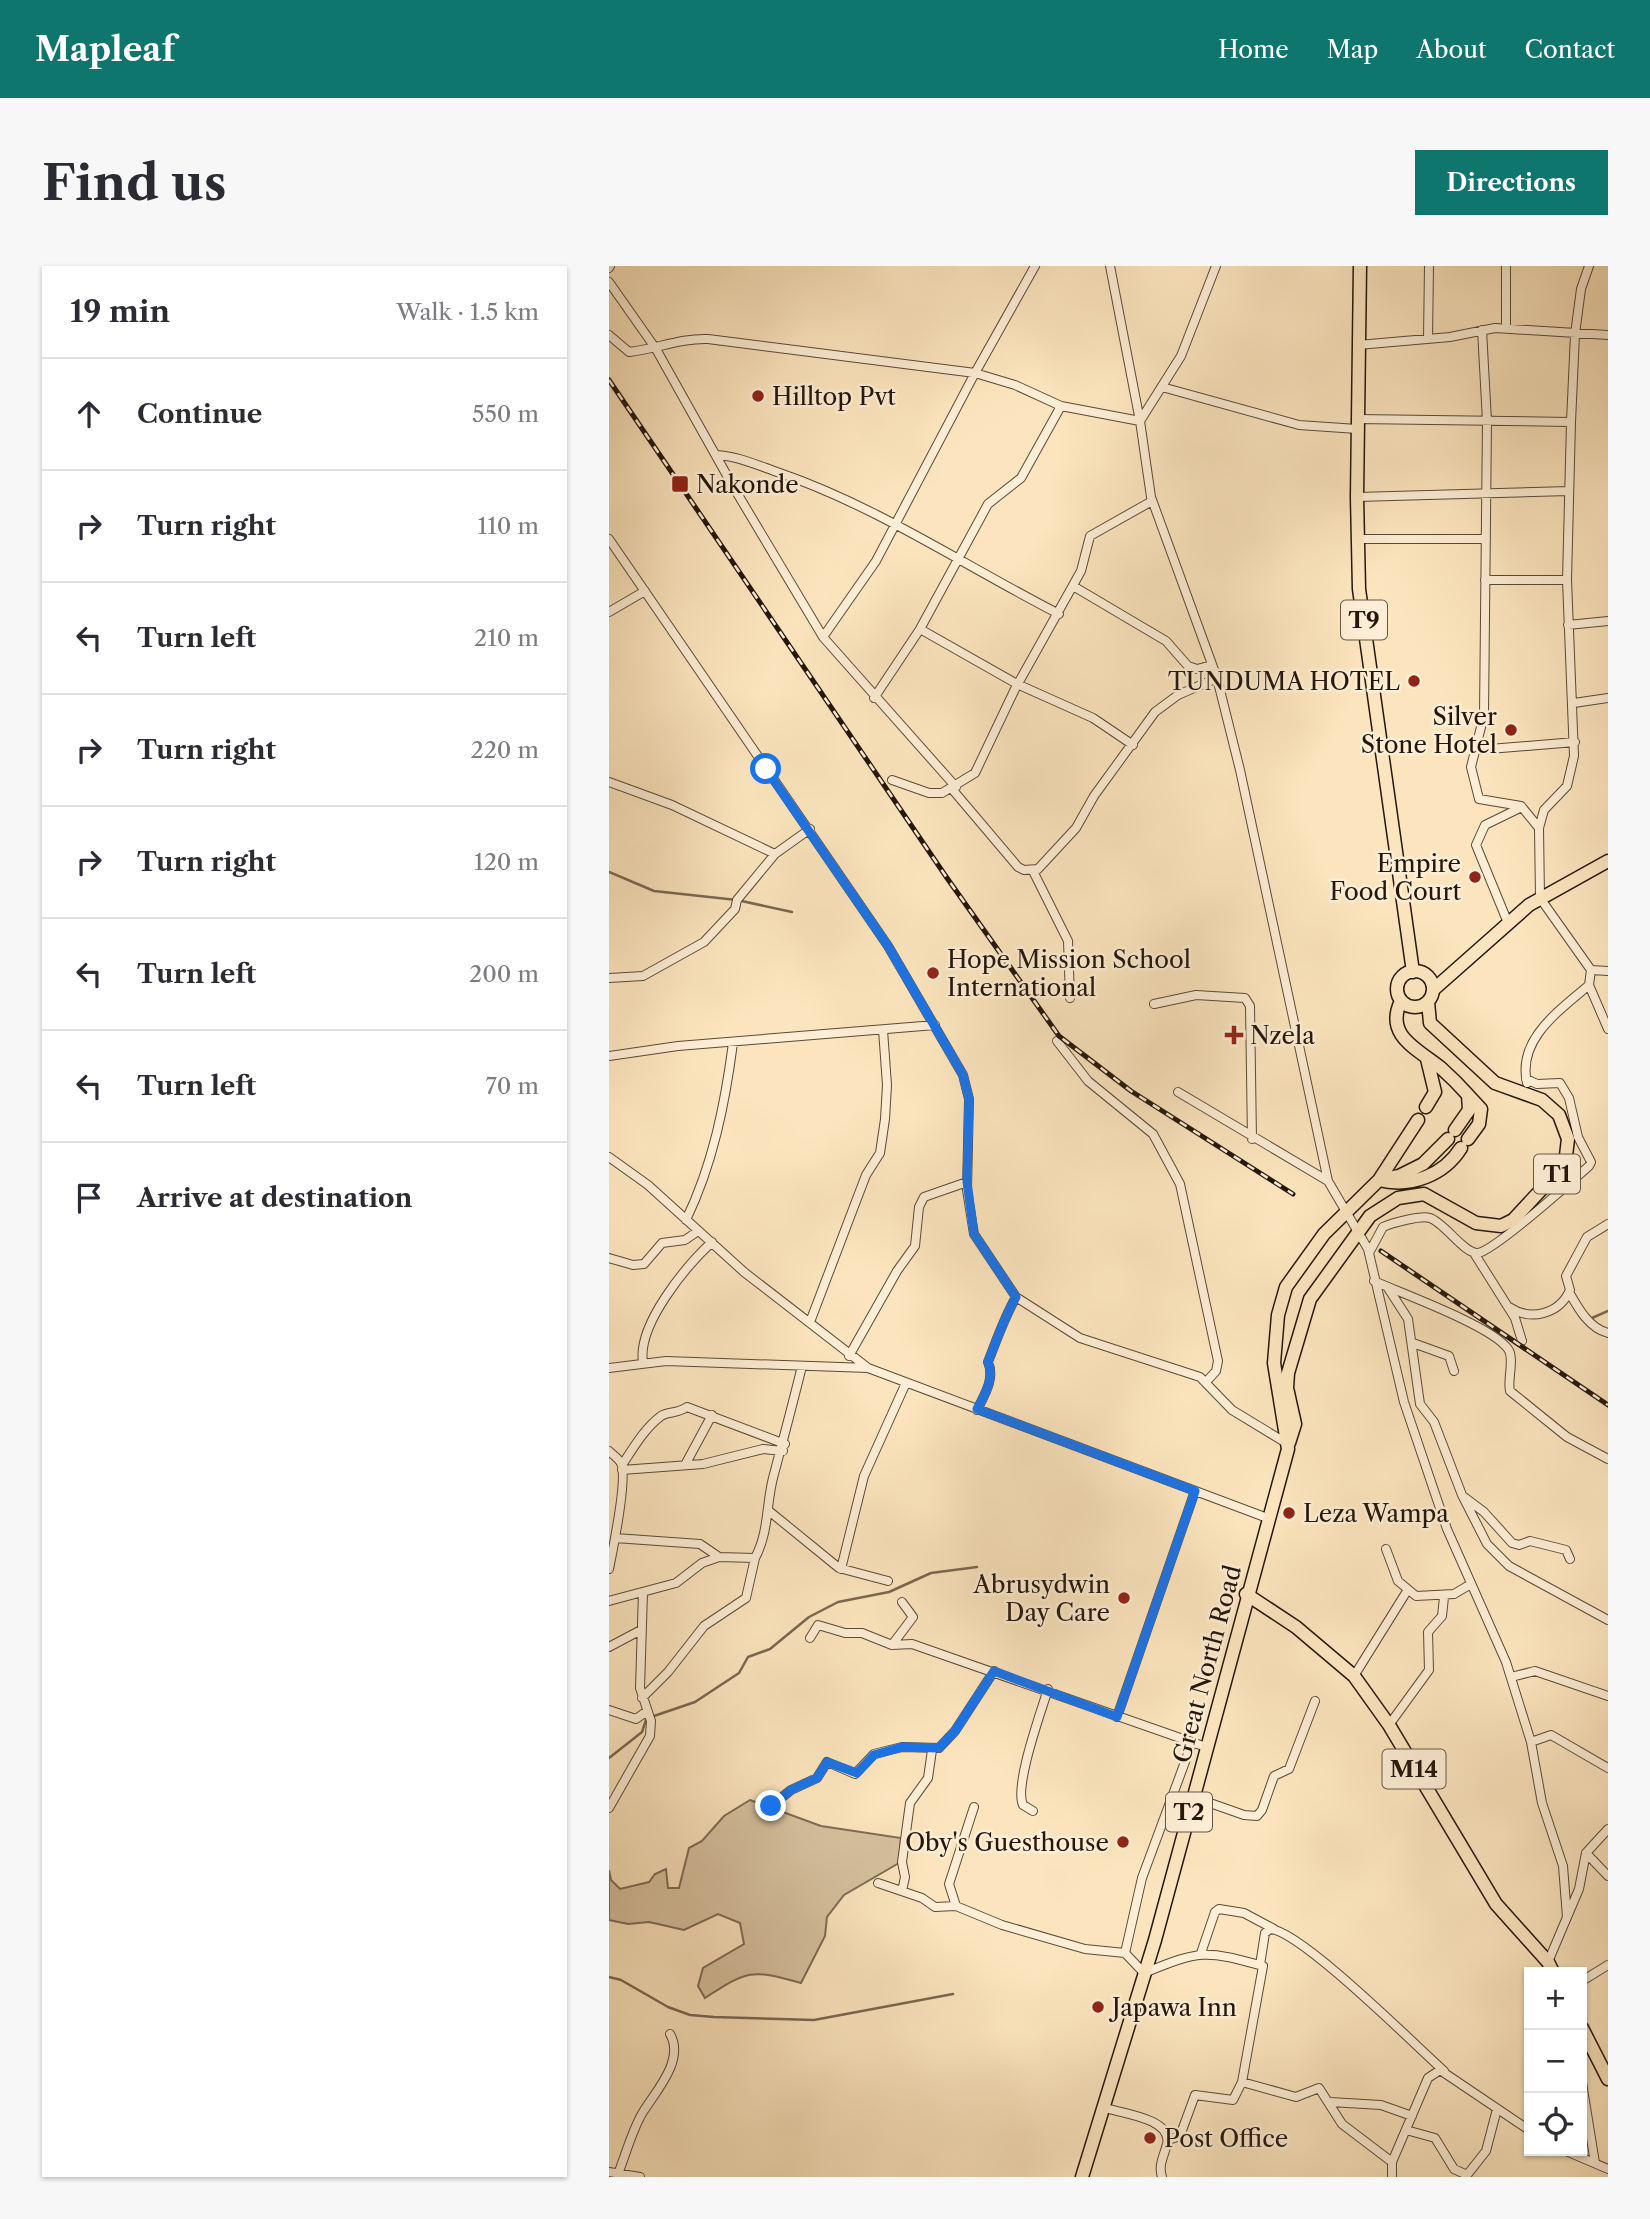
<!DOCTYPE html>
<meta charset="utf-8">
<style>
body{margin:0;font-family:"Libre Caslon Text",serif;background:#f7f7f7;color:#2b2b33}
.controls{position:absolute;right:21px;bottom:21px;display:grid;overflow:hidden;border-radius:0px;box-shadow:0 2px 5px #0004}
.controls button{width:63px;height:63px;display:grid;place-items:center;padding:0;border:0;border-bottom:2px solid #e1e1e2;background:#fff;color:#2b2b33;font:35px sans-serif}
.stop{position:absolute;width:21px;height:21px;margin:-16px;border:5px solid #1a73e8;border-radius:50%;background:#fff}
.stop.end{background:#1a73e8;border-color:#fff;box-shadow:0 2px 7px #0008}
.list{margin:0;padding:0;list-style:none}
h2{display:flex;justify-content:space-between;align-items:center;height:91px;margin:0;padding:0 28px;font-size:30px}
h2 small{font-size:23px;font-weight:400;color:#7c7c81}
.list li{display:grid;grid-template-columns:46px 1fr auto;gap:21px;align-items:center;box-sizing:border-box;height:112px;padding:0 28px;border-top:2px solid #e1e1e2}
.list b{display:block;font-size:26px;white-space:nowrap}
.list em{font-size:23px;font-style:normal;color:#7c7c81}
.icon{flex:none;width:38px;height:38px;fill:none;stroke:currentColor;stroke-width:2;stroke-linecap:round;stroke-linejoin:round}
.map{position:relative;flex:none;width:999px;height:1911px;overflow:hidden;border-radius:0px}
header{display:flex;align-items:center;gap:42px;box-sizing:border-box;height:98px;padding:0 35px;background:#0f766e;color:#fff}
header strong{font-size:33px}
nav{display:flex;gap:38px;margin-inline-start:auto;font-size:24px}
.intro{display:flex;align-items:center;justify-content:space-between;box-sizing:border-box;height:168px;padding:0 42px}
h1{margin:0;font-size:49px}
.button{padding:18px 32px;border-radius:0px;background:#0f766e;color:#fff;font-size:24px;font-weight:700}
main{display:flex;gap:42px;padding:0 42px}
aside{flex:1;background:#fff;border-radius:0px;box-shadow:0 2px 5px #0004}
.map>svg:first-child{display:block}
.green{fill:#d7c2a0;stroke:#7e6c56;stroke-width:2}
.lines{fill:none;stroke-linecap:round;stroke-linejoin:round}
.stream{stroke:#7a6852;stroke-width:2.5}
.minor-casing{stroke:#5a4a38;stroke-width:10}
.primary-casing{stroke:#24160c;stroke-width:15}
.trunk-casing{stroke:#24160c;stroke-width:15}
.minor{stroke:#fdeed5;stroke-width:8}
.primary{stroke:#fce5be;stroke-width:12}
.trunk{stroke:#fce5be;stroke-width:12}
.rail-casing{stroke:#24160c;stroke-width:5}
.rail{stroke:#fdeed5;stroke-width:2.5;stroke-dasharray:8;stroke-linecap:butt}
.route{stroke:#1a73e8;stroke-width:9}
.poi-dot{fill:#8f2418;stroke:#fdeed5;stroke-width:2.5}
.labels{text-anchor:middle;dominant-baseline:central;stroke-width:5;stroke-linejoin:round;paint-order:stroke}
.shield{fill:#fdeed5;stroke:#655748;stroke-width:2}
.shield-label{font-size:23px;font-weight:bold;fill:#24160c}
.poi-label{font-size:24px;fill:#24160c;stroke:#fdeed5;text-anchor:start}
.street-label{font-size:24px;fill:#24160c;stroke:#fdeed5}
</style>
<header>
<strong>Mapleaf</strong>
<nav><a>Home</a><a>Map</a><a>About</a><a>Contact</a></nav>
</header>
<div class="intro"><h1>Find us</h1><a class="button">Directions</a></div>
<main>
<aside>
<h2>19 min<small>Walk · 1.5 km</small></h2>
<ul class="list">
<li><svg class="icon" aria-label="ahead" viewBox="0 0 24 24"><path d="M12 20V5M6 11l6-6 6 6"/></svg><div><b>Continue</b></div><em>550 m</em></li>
<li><svg class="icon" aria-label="right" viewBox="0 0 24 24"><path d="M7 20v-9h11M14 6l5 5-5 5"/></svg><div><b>Turn right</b></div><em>110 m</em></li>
<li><svg class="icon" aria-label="left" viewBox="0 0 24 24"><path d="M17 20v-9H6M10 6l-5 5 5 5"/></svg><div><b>Turn left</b></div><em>210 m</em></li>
<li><svg class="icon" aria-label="right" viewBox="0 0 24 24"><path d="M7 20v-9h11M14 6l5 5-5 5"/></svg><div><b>Turn right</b></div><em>220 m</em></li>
<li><svg class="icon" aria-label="right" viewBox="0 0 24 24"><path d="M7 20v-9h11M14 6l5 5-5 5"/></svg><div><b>Turn right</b></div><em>120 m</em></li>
<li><svg class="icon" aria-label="left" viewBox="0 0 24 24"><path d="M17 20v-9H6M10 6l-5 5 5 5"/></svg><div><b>Turn left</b></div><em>200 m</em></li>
<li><svg class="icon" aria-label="left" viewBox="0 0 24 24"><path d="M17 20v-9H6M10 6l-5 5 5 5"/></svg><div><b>Turn left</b></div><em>70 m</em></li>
<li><svg class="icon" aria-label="arrive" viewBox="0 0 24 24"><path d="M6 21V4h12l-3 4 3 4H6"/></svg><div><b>Arrive at destination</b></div></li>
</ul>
</aside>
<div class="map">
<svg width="999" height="1911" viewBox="0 0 999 1911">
<rect width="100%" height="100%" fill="#fce5be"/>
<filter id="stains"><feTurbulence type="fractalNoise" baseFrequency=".00286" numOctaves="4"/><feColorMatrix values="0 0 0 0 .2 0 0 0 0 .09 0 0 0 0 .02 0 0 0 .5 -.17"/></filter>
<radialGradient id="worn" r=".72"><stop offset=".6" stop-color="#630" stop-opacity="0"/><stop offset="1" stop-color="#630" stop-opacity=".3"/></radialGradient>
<path class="green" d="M141,1534l71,26 80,12 -2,25 -55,32 -17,22 -2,19 -24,47c-50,-14 -53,-13 -96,15l-7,-12 5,-18 41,-24 -4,-21 -22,-9 -34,16 -35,-8 -21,2 -19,-4v-50l2,10 9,9 29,-7 6,-8 11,-5 2,19h11l10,-40 13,-7 22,-25z"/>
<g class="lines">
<path class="stream" d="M0,606l45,19 83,9 55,12
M983,1052l16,-7
M42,1451l44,-15 44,-29 9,-16 22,-8 39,-32 29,-15 51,-10 42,-19 46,-6
M0,1492l33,-26 5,-15
M0,1711l12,3 47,27 22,8 24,2 100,3 139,-26"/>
<defs>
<path id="minor" d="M501,0l30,155 11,76 66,181 23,92 88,411 40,68 36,153 43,127 59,133 25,80 11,61 21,63 4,51
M897,0v62
M980,0l-8,23 -6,45 -4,88 -4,158 7,176 -7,30 -23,24 -5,18 1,70 51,72 17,1
M0,2l1,-2
M0,16l47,67 78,139 89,149 133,150
M873,64l5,91 -3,294 -13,52 8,32 42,7 18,22
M0,69l20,17c27,-3 52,-14 79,-13l267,34 40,12 46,21 79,15 41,-65 35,-90
M819,73l1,-73
M749,79l92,-8 45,-9 113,7
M553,121l137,38 58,4
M748,153l214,3
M107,189c21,1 41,10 61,17 100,34 188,94 282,142
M748,231l212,-6
M0,273l279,407 75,129 6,24 -2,91 7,44 42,63 64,41 120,39 32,33 56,34
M748,273h129
M876,314h82
M464,320l93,55 22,25 9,3 15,-4
M0,346l36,-21
M959,359l40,-4
M311,363l97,55 76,34 40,27
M214,371l53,-76 99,-188 60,-107
M265,432l46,-69 68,-125 33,-26 40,-72
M965,437l34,-5
M868,484l98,-8
M283,514l37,13h13l33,-20 40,-84 66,-118 9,-35 62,-35
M0,516l63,23 103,49 35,-25
M343,523l66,78 6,3 14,-1 38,-41 18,-32 61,-84 23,-17 39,-17
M424,605l35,70 2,57
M899,657l-32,-78 9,-20 37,-18
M982,704l-2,15 19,44
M0,712l34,-2 61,-34 31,-33 2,-9 38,-46
M545,738l42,-9 49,3 5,8 2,133
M448,775l31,40 65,53 27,50 38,177 -2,10 -10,11
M0,790l69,-10 257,-21
M918,817c-10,-44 32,-72 62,-98
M569,826l150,89
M0,891l39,28 96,87 124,96 402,151
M77,954c27,-56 39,-116 47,-177
M760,987l14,-26c9,-4 38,-12 47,-9 15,5 34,36 48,35 16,-2 94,-72 111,-87l2,-4 -13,-25 -9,-39 -9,-15 -23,1 -11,-5
M865,987l41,65 7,23
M0,992l24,7 11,-1 18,-21 23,-3 13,-9
M765,1015c29,13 118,45 134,68 7,9 -1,31 2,42l57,46 41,22
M779,1022l20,31 12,85 14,18 28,73 25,49 22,22 99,54
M960,1026c9,16 20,36 39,41
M900,1041c21,14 50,8 61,-17l-4,-14 21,-39 21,-13
M201,1056l56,-147 14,-22 5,-34 2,-34 -4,-55
M804,1077l36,13 5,15
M240,1090l48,-85 18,-25 4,-39 5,-10 43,-15
M34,1096c-6,-37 43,-96 69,-120
M0,1102l57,-7 202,7
M368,1144c8,-16 18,-32 11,-48 9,-23 16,-44 28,-65
M0,1185c4,4 9,7 12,12 7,15 -8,86 -12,106
M13,1199c12,-18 22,-36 39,-49 8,-5 16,-2 26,-9l98,37
M76,1199l27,-50
M13,1204l81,-6 60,-15 20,2
M855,1231l20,15 28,31 7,2 11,-4 36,9 4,9
M160,1245l70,57 49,13
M6,1272l85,6 19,13
M777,1283l12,32 18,15 38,-2 17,-10
M232,1303l23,-93 41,-91
M0,1335l67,-18 26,-20 17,-6 36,1c14,-26 11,-53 18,-80 10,-38 20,-75 29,-112
M201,1372l8,-13 27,8h17l30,12 20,-1 294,103
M283,1379l21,-28 -11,-15
M0,1381l32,-17
M745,1410l53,-85
M902,1411l24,-6 73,25
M33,1432l26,-26 36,-46 42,-28 9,-40
M0,1444l27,9 11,-8
M508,1451l78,-226
M780,1459l40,-55 -1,-38 14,-16 2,-19
M922,1476l20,-7 57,33
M584,1531l51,18 13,1 5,-6 12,-34 15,-7 26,-68
M162,1540l20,-16 26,-12 10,-16 28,12 19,-20 28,-7 37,1 16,-17 39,-60
M0,1542l41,-72 1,-15 -11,-33 3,-96
M424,1545l-10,-6c-9,-19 18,-93 25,-116
M977,1587l22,23
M269,1617l44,15 13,9 21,-1 46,19 83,24 40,4 19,20c56,-23 61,-23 119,-7l-21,116 54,15 23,-9 23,36 50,38
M293,1625l3,-14 -3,-15 8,-59 18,-25 4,-28
M347,1640l-7,-22 25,-77
M516,1687l17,-75 50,-135
M592,1687l14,-41 4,-3 25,4 30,16
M939,1696l31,-73 7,-36 22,-24
M651,1699l5,-32 5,-4c30,1 145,116 174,142
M973,1715l26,-16
M973,1817l13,80
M721,1836l51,3 31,11
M496,1842c17,5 68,11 62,36 -3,12 -9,21 -5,33
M797,1864l29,8 19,31 13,6 19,-24 11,-42
M559,1874l12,-4 15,-41 38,5 9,-18
M957,1885l42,18
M0,1906l31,5
M9,1908c8,-20 14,-44 25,-62 13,-21 42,-52 27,-78
M783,1911v-15l36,-84 12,-8 89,60"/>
<path id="primary" d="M637,1328l50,33 58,49 35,49 107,179 52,58 5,10
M973,1762l26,51"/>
<path id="trunk" d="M751,0l-3,231 2,92 54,383
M788 723a18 18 0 1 1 36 0a18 18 0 1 1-36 0Z
M824,724l96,-85 79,-44
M792,735c-17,35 17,48 40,67 9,8 19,18 27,27l1,15 -14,20
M817,841l9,-15 -8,-33
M809,854l-39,60c32,8 65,-5 82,-32
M859,873l11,-15 2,-15 -13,-14
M680,1177l6,-19 -8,-36 1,-15 22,-74 60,-83 28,-18 26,-4 52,29 25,3 12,-6 52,-56 3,-25 -9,-24 -17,-15 -47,-17 -65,-60 -2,-21
M473,1911l73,-237 133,-491 -14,-86 4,-48 8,-28 38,-53 55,-54 20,-4 24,-12 25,-25"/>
</defs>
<use href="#minor" class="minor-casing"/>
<use href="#primary" class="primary-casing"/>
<use href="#trunk" class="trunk-casing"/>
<use href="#minor" class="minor"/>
<use href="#primary" class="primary"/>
<use href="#trunk" class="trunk"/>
<defs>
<path id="rail" d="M0,114l338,498 112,158 72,55 162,103
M772,985l227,154"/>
</defs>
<use href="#rail" class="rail-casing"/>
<use href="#rail" class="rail"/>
</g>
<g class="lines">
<path class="route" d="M157,503l122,177 75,129 6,24 -2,83 7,52 42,63c-12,21 -19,42 -28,65 7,16 -3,32 -11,47l218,82 -78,226 -123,-46 -39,60 -16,17 -37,-1 -28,8 -17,18 -30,-11 -10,16 -26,12 -20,16"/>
</g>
<g class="poi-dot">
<circle cx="149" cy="130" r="7"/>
<rect x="62" y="209" width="18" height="18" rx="3.5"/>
<circle cx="805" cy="415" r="7"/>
<circle cx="902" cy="464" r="7"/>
<circle cx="866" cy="611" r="7"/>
<circle cx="324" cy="707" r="7"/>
<path d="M621.5 758.5h7v7h7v7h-7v7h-7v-7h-7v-7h7z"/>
<circle cx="680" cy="1247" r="7"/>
<circle cx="515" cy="1332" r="7"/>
<circle cx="514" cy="1576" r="7"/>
<circle cx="489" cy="1741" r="7"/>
<circle cx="541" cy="1872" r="7"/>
</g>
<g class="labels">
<g class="shield">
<rect x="732" y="334.5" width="46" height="39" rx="5"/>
<rect x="925" y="888.5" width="46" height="39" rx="5"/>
<rect x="773.5" y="1483.5" width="63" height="39" rx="5"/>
<rect x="557" y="1526.5" width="46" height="39" rx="5"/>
</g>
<g class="shield-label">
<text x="755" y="354">T9</text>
<text x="948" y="908">T1</text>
<text x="805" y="1503">M14</text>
<text x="580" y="1546">T2</text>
</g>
<g class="poi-label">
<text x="163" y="130">Hilltop Pvt</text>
<text x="87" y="218">Nakonde</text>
<text x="791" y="415" text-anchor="end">TUNDUMA HOTEL</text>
<text x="888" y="450" text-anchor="end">Silver<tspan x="888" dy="28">Stone Hotel</tspan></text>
<text x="852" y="597" text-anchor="end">Empire<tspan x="852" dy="28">Food Court</tspan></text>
<text x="338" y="693">Hope Mission School<tspan x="338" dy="28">International</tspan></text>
<text x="641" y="769">Nzela</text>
<text x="694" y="1247">Leza Wampa</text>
<text x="501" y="1318" text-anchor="end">Abrusydwin<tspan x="501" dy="28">Day Care</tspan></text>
<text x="500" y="1576" text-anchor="end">Oby's Guesthouse</text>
<text x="503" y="1741">Japawa Inn</text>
<text x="555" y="1872">Post Office</text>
</g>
<g class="street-label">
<text transform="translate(598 1398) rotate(-75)">Great North Road</text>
</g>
</g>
<rect width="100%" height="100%" filter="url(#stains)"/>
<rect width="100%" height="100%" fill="url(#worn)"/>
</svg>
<div class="controls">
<button>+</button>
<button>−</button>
<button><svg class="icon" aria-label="locate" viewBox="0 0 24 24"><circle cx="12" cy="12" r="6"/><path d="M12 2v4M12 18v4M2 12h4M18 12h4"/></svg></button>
</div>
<div class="stop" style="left:157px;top:503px"></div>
<div class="stop end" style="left:162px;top:1540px"></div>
</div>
</main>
